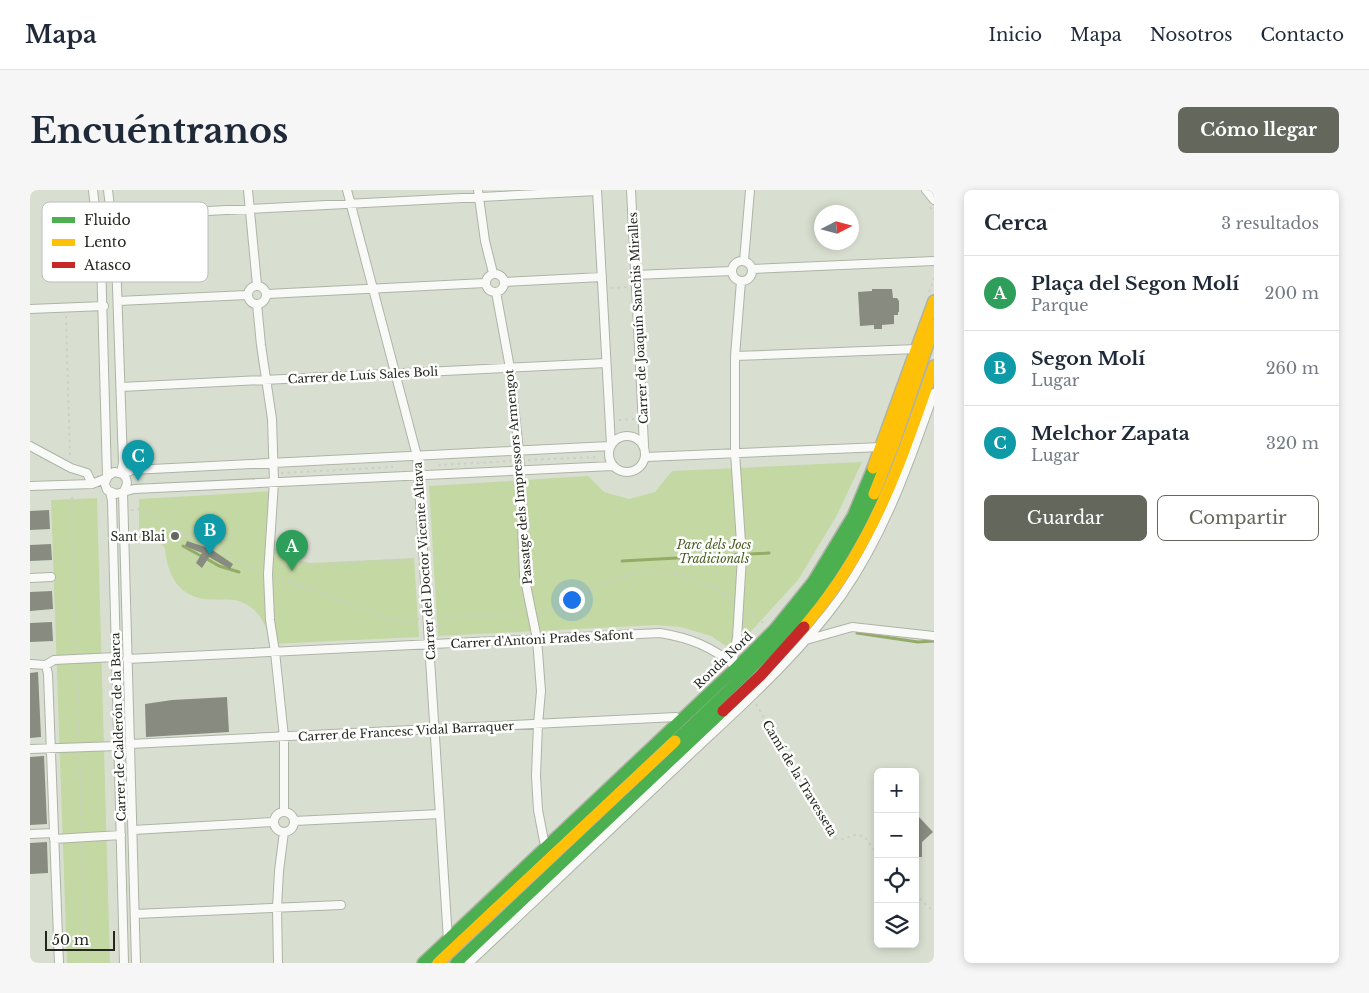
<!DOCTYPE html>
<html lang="es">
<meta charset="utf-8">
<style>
body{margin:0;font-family:"Libre Baskerville",serif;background:#f6f6f7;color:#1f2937}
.controls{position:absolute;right:15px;bottom:15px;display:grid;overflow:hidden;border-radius:8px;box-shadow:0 2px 8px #0003}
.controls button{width:45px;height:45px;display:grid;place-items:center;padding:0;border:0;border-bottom:1px solid #e0e1e3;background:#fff;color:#1f2937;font:25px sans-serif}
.compass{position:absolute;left:784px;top:15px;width:45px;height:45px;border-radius:50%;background:#fff;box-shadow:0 2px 8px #0003;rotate:84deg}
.scale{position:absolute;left:15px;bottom:12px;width:70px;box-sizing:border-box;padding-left:5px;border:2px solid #23271d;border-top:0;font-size:14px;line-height:18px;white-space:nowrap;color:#23271d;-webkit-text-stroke:4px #fff;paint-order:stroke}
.you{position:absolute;left:541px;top:409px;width:18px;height:18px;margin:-12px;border:4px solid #fff;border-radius:50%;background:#1a73e8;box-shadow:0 0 0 8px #1a73e833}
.badge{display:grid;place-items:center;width:32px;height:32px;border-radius:50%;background:#63675c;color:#fff;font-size:16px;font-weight:700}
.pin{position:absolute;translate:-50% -41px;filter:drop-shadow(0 1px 2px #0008)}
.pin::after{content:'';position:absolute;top:26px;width:18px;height:15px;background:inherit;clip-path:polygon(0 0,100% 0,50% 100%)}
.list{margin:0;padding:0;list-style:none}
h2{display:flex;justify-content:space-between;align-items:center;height:65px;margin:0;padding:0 20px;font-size:21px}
h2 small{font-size:16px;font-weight:400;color:#747a83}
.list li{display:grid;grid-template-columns:32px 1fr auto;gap:15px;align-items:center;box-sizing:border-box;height:75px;padding:0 20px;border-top:1px solid #e0e1e3}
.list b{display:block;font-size:19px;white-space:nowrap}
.list p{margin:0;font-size:16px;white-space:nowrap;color:#747a83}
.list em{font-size:16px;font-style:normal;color:#747a83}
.actions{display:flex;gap:10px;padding:15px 20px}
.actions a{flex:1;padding:11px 0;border:1px solid #63675c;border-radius:8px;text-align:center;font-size:18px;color:#63675c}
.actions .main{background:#63675c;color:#fff}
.icon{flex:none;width:28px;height:28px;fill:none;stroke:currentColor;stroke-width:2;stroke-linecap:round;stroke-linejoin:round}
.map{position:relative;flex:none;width:904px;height:773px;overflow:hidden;border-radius:8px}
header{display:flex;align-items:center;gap:30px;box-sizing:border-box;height:70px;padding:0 25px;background:#fff;border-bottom:1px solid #e0e1e3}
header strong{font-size:24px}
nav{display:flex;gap:28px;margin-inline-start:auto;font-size:18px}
.intro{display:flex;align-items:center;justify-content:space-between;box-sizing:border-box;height:120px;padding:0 30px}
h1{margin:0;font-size:35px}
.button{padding:12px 22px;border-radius:8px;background:#63675c;color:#fff;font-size:18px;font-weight:700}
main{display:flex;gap:30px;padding:0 30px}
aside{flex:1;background:#fff;border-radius:8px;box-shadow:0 2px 8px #0003}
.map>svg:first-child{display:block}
.green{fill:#c4d8a4}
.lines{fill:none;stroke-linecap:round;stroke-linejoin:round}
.stream{stroke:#94ab68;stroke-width:3}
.building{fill:#878b80}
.street-casing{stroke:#aeb3a7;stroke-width:10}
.fast-casing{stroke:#aeb3a7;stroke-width:14}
.slow-casing{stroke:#aeb3a7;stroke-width:14}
.jam-casing{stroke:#aeb3a7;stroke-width:14}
.path{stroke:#cccec9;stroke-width:2;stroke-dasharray:2.5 4;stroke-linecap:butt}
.street{stroke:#f9faf8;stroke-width:8}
.fast{stroke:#4caf50;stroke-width:11}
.slow{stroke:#ffc107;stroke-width:11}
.jam{stroke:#c62828;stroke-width:11}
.poi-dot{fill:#63675c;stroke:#fff;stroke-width:2}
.labels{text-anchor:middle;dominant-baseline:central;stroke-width:5;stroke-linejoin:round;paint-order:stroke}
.street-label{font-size:12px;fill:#23271d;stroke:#fff}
.poi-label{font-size:12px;fill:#23271d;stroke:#fff;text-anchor:end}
.park-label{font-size:12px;font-style:italic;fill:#475d1f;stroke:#fff}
.key{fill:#fff;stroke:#bdbebb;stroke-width:1}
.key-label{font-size:14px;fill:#23271d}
</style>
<header>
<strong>Mapa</strong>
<nav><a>Inicio</a><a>Mapa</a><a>Nosotros</a><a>Contacto</a></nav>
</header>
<div class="intro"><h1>Encuéntranos</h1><a class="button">Cómo llegar</a></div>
<main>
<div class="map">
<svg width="904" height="773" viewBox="0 0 904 773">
<rect width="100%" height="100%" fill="#d9dfd0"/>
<path class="green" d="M832,272l-25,53 -39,65 -65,71 -22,-15 -30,-9 -26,-2 -217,11 -9,-150 159,-10 16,16 25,7 26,-7 17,-21z
M247,301l-3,57 16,10 20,5 104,-5 5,79 -149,7c-3,-20 -13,-40 -36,-44 -10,-1 -20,0 -30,-1 -27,-4 -37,-26 -39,-51l-5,-5h-21v-44z
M67,308l13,465h-43l-16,-463z"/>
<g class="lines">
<path class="stream" d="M153,356l18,10
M177,369l12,7 20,6
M592,371l147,-8
M827,443l61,9 16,-1"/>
</g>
<path class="building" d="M842,99h20l1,9h4l2,3v11h-1v3h-4v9l-12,1v4h-8v-4l-14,1 -2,-34 14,-1z
M19,320l1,19 -20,1v-19z
M157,351l24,8 22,15 -3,5 -21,-12 -7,11 -6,-5 6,-10 -17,-7z
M21,354l1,16 -22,1v-16z
M22,401l1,18 -23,2v-19z
M22,432l1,19 -23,1v-19z
M8,482l3,65 -11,1v-65z
M197,507l2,35 -83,5 -1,-33 27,-4z
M14,566l3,68 -17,1v-68z
M889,627l14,15 -11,10v15h-7v-37z
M17,652l1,31 -18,1v-31z"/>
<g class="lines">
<defs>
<path id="street" d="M63,0l8,70 6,217
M78,0l8,68 7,205 -2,10
M218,0l9,95
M317,0l70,266 31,484
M448,0l7,51 8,32
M567,0l14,255
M601,0l13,255
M896,0l8,10
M81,26l486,-25
M714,71l6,-71
M702 81a10 10 0 1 1 20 0a10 10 0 1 1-20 0Z
M722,79l182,-8
M456 93a9 9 0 1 1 18 0a9 9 0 1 1-18 0Z
M605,85l97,-4
M474,92l98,-5
M218 105a9 9 0 1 1 18 0a9 9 0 1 1-18 0Z
M466,102l14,76 9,83 5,124 13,64 4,52 -3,33 -2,52 2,34 6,31
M237,104l218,-11
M88,111l129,-6
M227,114l4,41 11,74 2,63 -6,92 2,46 5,32 9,85v74
M0,119l74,-3
M705,166l182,-7
M91,197l485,-24
M579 264a18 18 0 1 1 36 0a18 18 0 1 1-36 0Z
M0,256l41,22 16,5 5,11
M616,267l236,-10
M93,284l9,-4 478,-24
M0,296l62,-2 15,-6
M94,301c4,-7 4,-11 -1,-17l-9,-2 -7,5 -2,7 2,6 9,4 18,-5 478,-23
M80,302l2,9 12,462
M93,302l13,471
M0,388l21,-1
M776,450l46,-13 82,9
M97,469l533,-26c31,5 52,14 77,34
M0,474l16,1 8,-5 62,-3
M702,474l5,-26 5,-81 -7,-104v-97l6,-75
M16,475l2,9 11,289
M100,554l546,-27 4,3
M0,559l88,-3
M244 632a10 10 0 1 1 20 0a10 10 0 1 1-20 0Z
M264,631l146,-7
M103,640l140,-8
M0,644l24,-1
M24,649l67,-4
M105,724l206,-9
M248,773l-1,-55 2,-37 5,-39
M439,773c71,-67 143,-135 214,-202 56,-53 114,-103 159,-166 43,-62 67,-131 92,-202"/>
<path id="fast" d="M645,551c36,-34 73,-67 106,-104 38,-42 70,-91 93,-143
M393,773l314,-296 38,-38 38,-47 40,-66 20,-48
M426,773l267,-252"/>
<path id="slow" d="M843,278l61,-167
M844,304l20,-51 40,-117
M774,437c24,-28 45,-58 62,-91 29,-54 48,-113 68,-170
M408,773l237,-222"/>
<path id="jam" d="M693,521l38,-36 43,-48"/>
</defs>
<use href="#street" class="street-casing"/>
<use href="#fast" class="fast-casing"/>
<use href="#slow" class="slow-casing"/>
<use href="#jam" class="jam-casing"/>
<path class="path" d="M900,17l4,6
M581,98l18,-1
M899,102l5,-14
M36,126l4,142
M589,230l15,-1
M498,270l68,-3
M408,275l73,-4
M251,283l112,-6
M42,307l4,154
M102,321v-1l9,-1 26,17 44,18 35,22 14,5
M246,363l14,7 17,5 109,-6
M246,387l113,42 14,1 16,-1
M716,419l20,16
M509,422l15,-3 53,-27 32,-10 41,2 39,16 11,7
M405,437l6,-1 -1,-8 84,-5
M47,478l2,70
M726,514l78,134 6,2 15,-5 9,1 14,19
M49,565l3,73
M52,655l5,118
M885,704l19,18"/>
<use href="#street" class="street"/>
<use href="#fast" class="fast"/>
<use href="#slow" class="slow"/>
<use href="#jam" class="jam"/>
</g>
<circle class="poi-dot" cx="145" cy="346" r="5"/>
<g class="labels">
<g class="street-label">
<text transform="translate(608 128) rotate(-93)">Carrer de Joaquín Sanchis Miralles</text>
<text transform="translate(333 185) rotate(-3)">Carrer de Luís Sales Boli</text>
<text transform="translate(488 287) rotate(-95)">Passatge dels Impressors Armengot</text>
<text transform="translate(394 371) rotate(-94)">Carrer del Doctor Vicente Altava</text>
<text transform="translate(512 449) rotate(-3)">Carrer d'Antoni Prades Safont</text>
<text transform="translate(693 470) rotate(-44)">Ronda Nord</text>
<text transform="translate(88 537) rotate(-92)">Carrer de Calderón de la Barca</text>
<text transform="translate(376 541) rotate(-3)">Carrer de Francesc Vidal Barraquer</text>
<text transform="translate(770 588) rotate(59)">Camí de la Travesseta</text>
</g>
<g class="poi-label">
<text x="135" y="346">Sant Blai</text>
</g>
<g class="park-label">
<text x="684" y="354">Parc dels Jocs<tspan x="684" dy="14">Tradicionals</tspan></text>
</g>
</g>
<rect x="12" y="12" width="166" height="80" rx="8" class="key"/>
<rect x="22" y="27" width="23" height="6" fill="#4caf50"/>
<rect x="22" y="49" width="23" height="7" fill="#ffc107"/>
<rect x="22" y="72" width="23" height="6" fill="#c62828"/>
<g class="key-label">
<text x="54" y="35">Fluido</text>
<text x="54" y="57">Lento</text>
<text x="54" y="80">Atasco</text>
</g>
</svg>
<div class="controls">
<button>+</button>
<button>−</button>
<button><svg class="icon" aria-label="locate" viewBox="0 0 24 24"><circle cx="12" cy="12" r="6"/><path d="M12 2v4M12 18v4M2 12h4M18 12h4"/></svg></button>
<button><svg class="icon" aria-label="layers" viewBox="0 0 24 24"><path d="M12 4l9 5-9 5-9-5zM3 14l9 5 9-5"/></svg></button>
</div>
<svg class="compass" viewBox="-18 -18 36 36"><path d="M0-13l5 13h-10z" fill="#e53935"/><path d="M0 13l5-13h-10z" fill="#747a83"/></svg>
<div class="scale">50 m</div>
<div class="you"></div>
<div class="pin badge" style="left:262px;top:381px;background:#2e9e5b">A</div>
<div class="pin badge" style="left:180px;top:365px;background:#0f9aa8">B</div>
<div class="pin badge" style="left:108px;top:291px;background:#0f9aa8">C</div>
</div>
<aside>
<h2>Cerca<small>3 resultados</small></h2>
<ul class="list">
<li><span class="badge" style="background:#2e9e5b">A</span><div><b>Plaça del Segon Molí</b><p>Parque</p></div><em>200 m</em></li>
<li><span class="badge" style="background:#0f9aa8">B</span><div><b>Segon Molí</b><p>Lugar</p></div><em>260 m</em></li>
<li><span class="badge" style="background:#0f9aa8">C</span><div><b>Melchor Zapata</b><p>Lugar</p></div><em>320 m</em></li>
</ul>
<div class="actions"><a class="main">Guardar</a><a>Compartir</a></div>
</aside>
</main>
